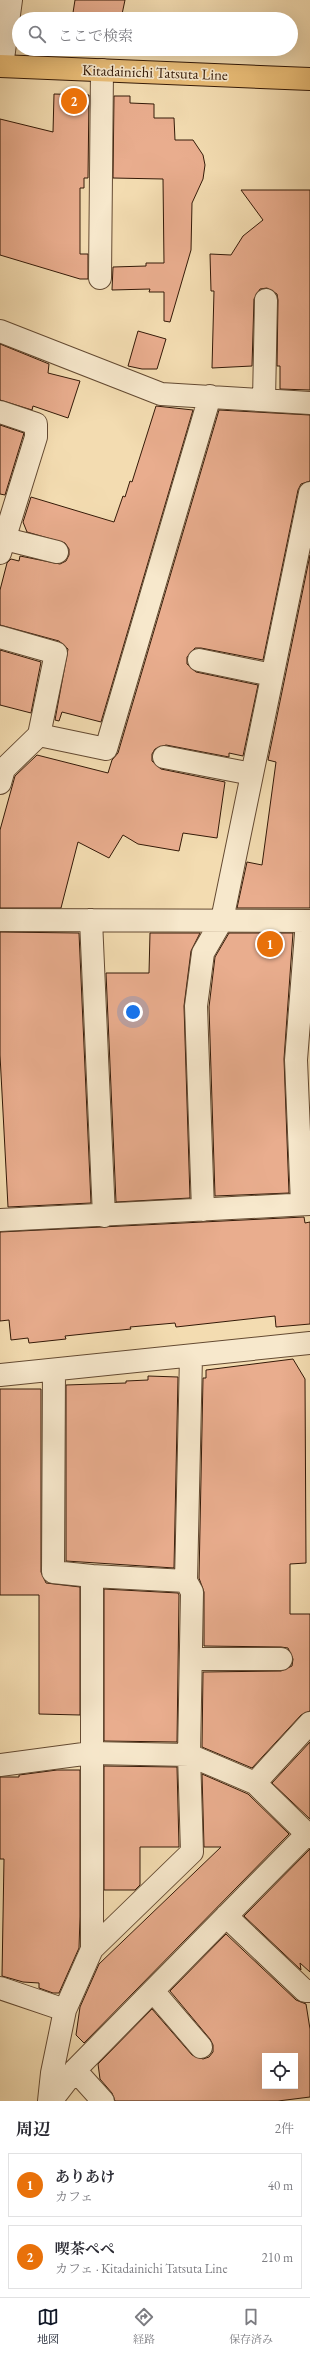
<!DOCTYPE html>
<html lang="ja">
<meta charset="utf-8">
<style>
body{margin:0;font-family:"EB Garamond","Noto Serif JP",serif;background:#f2f2f3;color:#2b2b33}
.controls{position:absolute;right:12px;bottom:12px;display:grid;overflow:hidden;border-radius:0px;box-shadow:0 4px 16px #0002}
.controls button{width:36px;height:36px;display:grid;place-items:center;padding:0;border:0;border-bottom:1px solid #e1e1e2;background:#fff;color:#2b2b33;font:20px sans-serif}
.you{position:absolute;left:133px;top:1012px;width:14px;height:14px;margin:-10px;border:3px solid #fff;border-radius:50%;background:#1a73e8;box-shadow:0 0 0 6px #1a73e833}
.badge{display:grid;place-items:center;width:26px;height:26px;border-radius:50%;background:#111827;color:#fff;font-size:13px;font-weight:700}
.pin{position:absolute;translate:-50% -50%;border:2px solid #fff;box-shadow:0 1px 4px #0006}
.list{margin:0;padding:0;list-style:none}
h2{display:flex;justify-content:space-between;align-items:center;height:52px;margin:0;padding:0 16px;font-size:17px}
h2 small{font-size:13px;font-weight:400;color:#7c7c81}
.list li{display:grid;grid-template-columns:26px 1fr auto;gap:12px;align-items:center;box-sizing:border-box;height:64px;margin:0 8px 8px;padding:0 8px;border:1px solid #e1e1e2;border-radius:0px}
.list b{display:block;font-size:15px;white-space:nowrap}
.list p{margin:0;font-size:13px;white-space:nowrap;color:#7c7c81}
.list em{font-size:13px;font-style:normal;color:#7c7c81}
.icon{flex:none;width:22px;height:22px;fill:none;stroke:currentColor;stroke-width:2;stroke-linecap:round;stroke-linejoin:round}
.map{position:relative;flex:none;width:310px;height:2101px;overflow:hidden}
.search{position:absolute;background:#fff;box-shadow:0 4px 16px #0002;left:12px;right:12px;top:12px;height:44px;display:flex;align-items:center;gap:10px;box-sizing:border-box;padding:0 14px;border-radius:22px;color:#7c7c81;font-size:15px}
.sheet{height:196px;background:#fff}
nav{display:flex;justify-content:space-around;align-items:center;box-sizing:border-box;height:56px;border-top:1px solid #e1e1e2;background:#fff;font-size:11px;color:#7c7c81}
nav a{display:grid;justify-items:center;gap:2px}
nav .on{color:#111827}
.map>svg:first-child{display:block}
.building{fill:#e9ad8e;stroke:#341a08;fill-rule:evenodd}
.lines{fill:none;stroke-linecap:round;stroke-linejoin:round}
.minor-casing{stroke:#644a32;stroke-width:24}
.major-casing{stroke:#341a08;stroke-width:24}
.minor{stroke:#f7e8cc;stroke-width:22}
.major{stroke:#eabe78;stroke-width:22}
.labels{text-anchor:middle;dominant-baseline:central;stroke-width:3.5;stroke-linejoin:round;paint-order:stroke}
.street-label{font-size:15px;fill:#341a08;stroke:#f7e8cc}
</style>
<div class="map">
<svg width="310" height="2101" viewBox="0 0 310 2101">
<rect width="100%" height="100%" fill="#f3dcb1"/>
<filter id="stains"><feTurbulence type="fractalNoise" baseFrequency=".005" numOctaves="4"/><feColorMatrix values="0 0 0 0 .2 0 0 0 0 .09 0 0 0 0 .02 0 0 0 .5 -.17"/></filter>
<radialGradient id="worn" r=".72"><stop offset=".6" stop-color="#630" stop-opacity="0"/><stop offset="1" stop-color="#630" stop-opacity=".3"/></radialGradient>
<path class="building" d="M75,0h50l-4,19h-49z
M86,49h30l-1,6z
M54,94l35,1 -1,83h-4v10h-4v66h8v25h-8l-80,-24v-136l53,13z
M114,96h16v7l24,1v14h20l1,22h18l10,15 2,10 -2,14 -11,24 -1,47 -21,72 -6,-1v-29h-15l1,-3 -38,1 1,-23 33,-1v-3h18l-1,-84 -50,-1z
M241,190h69v200l-30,-1v-23h-3l1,-66 -1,-6 -10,-6 -7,1 -6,10 -2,67 -40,2 2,-77h-3l-1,-37 21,1 12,-19 20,-16z
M138,331l28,8 -9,30h-15l-14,-3z
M0,344l49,20 -1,9 32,8 -12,37 -35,-12 -1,4 -32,-10z
M156,406l37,4 -92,312 -39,-10 -3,9 -4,-1 13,-71 -9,-8 -59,-16v-35l7,-27 4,-4 8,2 1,-5 40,8 6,-3 3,-6v-6l-4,-6 -38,-11 -4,-10 8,-25 83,25 9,-26 2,1 5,-16 2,1z
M219,410l91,5v66l-9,3 -3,6 -35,170 -62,-12h-6l-8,9v7l9,8 62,13 -15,71 -14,-3v4l-63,-12 -11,4 -3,5v7l9,8 64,13 -8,56 -34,-5 -4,18 -41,-7 -15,-9 -14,23 -31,-16 -17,66h-61v-78l15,-54 22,-21 71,18 4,-13 6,-7z
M0,425l24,8 -19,62 -5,-1z
M310,555v353h-73l10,-46 15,3 14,-103 -8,-2z
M0,650l41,12 -10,51 -31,-8z
M0,932l79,1 12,270 -83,4 -8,-152z
M150,933h50l-9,18 -7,55 6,192 -74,4 -10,-229h43z
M229,933h64l-9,126 5,134 -74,3 -6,-189 6,-50z
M304,1217l1,6 5,-1v102l-34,3 -1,-11 -99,11 -1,-4 -45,4 1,2 -66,7 1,3 -37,4 -1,-5 -17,2 -2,-20 -9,1v-89z
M293,1359l12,20 1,184 -16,1v50h20v97l-9,4 -49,53 -50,-21 1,-75 78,-1 11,-5 1,-7 -5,-11 -7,-1 -77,-1v-54l-5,-14 4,-200h3v-8z
M148,1376l30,1 -4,191 -108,-7v-176l60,-2v-2l22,-1z
M0,1389h41v183l5,11 34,4v128l-41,-1v-119h-39z
M104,1589l74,4 1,2 -2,147 -73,-1z
M310,1742v77l-38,-36z
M104,1766l73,1 2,80h-39v38l-5,5h-31z
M57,1770h23v147l-1,31 -20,45h-6l-14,-5v-5l-16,-1 -21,-6 2,-117h-4v-82h19v-2z
M202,1774l46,20 41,40 -205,209 -8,-8 4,-28 19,-43 122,-117h-17z
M310,1849v123l-10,-9 1,7 -57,-54z
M226,1934l70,66 10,4 4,25v68l-32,4h-163l-3,-8 -12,-14 -2,-15 54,-55 40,46 11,4 6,-2 4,-5v-7l-3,-6 -40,-48zM265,2056h30v30h-30z"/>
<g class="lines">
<defs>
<path id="minor" d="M2,66l9,-66
M100,278l2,-208
M0,331l161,63 149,9
M264,400l2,-100
M0,412l36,12v13l-36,116
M5,539l52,13
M0,637l56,16 -17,82
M199,660l73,15
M164,757l88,17
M0,783l4,-14 35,-34 67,14 104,-353
M0,920l310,1
M91,920l13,296
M302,1204l-6,-144 11,-139
M203,1210l-7,-204 7,-53 19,-33 88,-427
M0,1220l310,-16
M54,1370l-1,202 39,4v373
M0,1375l310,-32
M92,1576l94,5
M191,1659h90
M0,1765l91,-12 98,2 66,28 55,54
M255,1783l55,-60
M226,1916l79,75h5
M0,1988l65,22 -13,63 -3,28
M153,1991l48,56
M65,2010l27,-61 100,-97 -3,-97 3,-163 -6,-11 5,-225
M75,2070l28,31
M51,2101l24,-31 232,-236"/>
<path id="major" d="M0,66l310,13"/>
</defs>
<use href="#minor" class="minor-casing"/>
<use href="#major" class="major-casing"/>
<use href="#minor" class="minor"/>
<use href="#major" class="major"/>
</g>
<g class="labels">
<g class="street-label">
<text transform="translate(155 72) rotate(2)">Kitadainichi Tatsuta Line</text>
</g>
</g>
<rect width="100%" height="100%" filter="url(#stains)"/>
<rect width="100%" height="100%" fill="url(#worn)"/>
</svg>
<div class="controls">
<button><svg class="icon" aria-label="locate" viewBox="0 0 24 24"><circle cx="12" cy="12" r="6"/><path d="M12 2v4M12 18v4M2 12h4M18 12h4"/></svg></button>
</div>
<div class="you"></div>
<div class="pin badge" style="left:270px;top:944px;background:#e8710a">1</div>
<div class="pin badge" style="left:74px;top:101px;background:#e8710a">2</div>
<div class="search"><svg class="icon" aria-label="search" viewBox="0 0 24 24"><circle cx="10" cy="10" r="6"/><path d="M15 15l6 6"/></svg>ここで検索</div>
</div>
<section class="sheet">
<h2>周辺<small>2件</small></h2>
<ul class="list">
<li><span class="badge" style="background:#e8710a">1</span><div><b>ありあけ</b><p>カフェ</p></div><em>40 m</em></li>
<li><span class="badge" style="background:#e8710a">2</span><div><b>喫茶ペペ</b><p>カフェ · Kitadainichi Tatsuta Line</p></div><em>210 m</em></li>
</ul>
</section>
<nav>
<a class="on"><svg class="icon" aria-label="map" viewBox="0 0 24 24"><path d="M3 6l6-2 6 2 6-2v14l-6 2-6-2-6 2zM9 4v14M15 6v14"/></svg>地図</a>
<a><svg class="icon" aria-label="directions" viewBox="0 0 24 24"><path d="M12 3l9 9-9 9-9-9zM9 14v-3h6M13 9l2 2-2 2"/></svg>経路</a>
<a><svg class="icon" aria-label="saved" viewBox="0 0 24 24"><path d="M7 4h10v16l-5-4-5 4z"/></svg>保存済み</a>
</nav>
